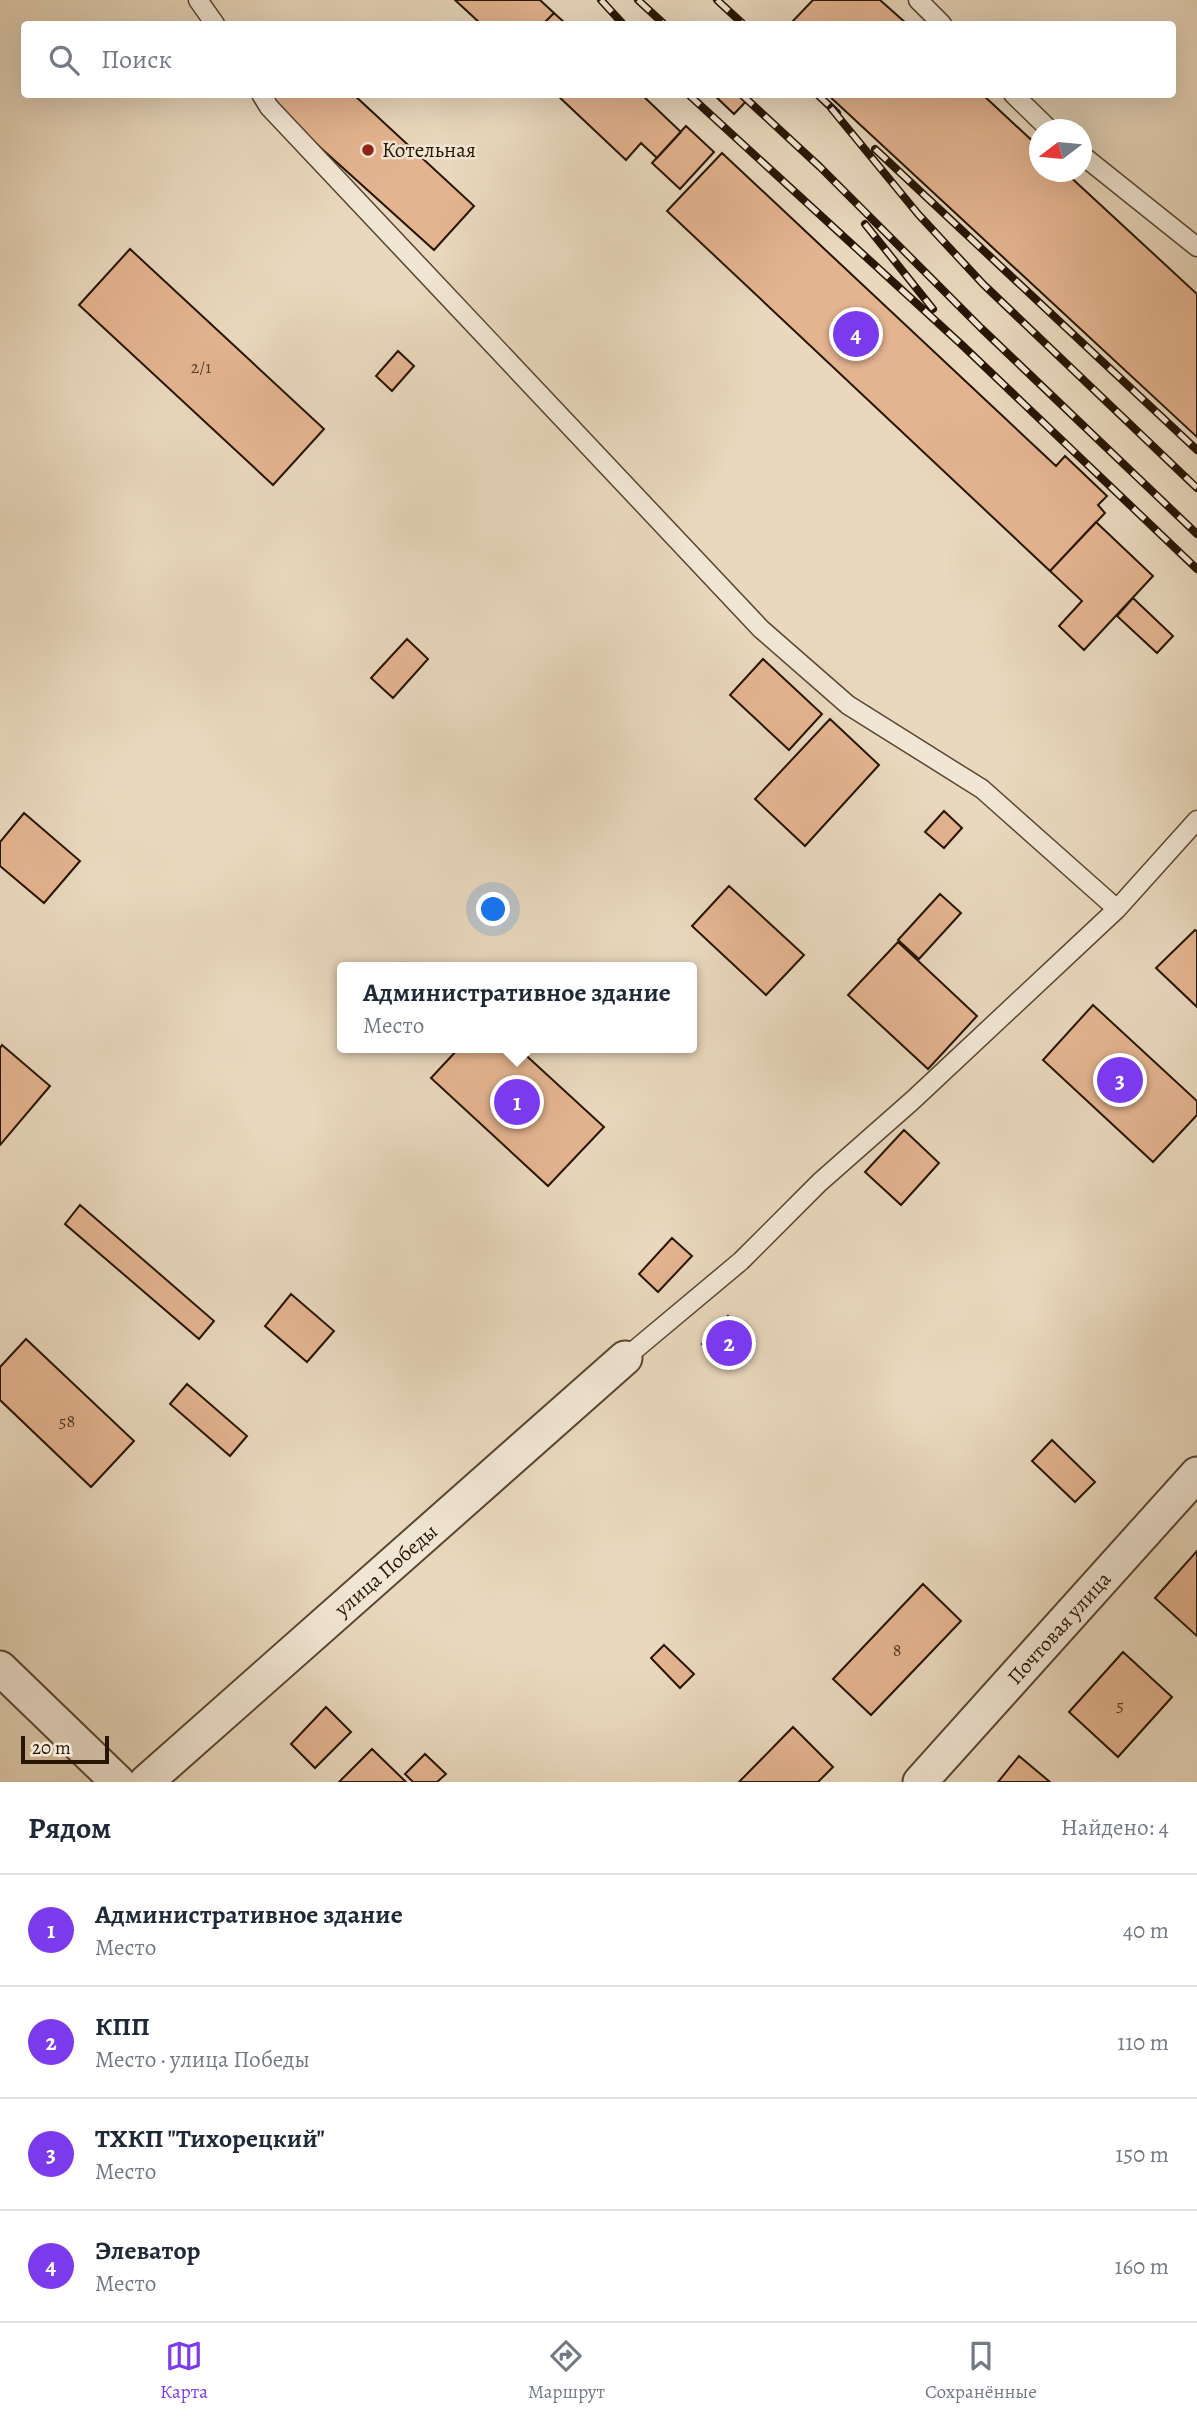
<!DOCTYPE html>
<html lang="ru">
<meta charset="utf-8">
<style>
body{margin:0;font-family:Alegreya,serif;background:#f2f2f3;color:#1f2937}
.compass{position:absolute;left:1029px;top:119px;width:63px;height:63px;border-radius:50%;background:#fff;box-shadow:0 7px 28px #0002;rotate:254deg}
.scale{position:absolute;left:21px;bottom:18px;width:88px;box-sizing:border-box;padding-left:7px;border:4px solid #271502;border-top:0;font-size:19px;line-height:24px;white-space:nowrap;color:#271502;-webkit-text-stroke:5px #f1e6d4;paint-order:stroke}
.you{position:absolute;left:494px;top:910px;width:24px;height:24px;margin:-18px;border:5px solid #fff;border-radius:50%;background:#1a73e8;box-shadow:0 0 0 10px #1a73e833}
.badge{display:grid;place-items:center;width:46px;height:46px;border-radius:50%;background:#7c3aed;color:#fff;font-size:23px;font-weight:700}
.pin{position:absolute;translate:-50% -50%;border:4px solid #fff;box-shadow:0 2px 7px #0006}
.popup{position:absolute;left:337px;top:962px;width:360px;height:91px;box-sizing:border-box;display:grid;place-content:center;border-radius:7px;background:#fff;filter:drop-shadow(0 2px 5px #0005);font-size:23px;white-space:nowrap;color:#747a83}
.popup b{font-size:26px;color:#1f2937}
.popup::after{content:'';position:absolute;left:50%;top:100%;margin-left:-14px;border:14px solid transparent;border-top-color:#fff}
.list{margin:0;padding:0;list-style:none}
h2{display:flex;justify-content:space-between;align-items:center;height:91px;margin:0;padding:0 28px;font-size:30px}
h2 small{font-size:23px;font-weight:400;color:#747a83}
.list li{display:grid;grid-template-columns:46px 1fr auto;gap:21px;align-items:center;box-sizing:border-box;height:112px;padding:0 28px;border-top:2px solid #e0e1e3}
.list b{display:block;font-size:26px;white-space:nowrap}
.list p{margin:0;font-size:23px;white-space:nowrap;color:#747a83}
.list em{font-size:23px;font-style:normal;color:#747a83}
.icon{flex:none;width:38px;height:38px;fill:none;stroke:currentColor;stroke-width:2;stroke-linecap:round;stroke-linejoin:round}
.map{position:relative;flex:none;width:1197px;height:1782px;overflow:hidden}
.search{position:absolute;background:#fff;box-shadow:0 7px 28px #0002;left:21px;right:21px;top:21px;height:77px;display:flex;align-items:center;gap:18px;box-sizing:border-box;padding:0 24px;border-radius:7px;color:#747a83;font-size:26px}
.sheet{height:539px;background:#fff}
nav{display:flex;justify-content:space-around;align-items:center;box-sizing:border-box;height:98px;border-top:2px solid #e0e1e3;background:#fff;font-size:19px;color:#747a83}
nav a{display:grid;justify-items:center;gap:4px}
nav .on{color:#7c3aed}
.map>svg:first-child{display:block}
.building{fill:#e4b490;stroke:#271502;stroke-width:2}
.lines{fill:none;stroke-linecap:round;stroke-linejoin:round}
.service-casing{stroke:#584631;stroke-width:21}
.minor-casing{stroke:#584631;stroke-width:37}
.service{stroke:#f1e6d4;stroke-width:18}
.minor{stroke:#f1e6d4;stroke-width:33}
.rail-casing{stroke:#271502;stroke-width:8}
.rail{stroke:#f1e6d4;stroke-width:5;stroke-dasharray:16;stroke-linecap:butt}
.poi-dot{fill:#8f2418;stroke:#f1e6d4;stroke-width:2.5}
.labels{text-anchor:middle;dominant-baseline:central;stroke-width:5;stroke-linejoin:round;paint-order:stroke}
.number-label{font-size:18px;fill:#563d26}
.poi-label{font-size:21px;fill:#271502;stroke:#f1e6d4;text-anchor:start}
.street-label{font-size:21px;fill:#271502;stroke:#f1e6d4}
</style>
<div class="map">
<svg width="1197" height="1782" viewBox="0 0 1197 1782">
<rect width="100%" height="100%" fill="#e9d8bd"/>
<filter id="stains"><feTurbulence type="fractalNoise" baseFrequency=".00286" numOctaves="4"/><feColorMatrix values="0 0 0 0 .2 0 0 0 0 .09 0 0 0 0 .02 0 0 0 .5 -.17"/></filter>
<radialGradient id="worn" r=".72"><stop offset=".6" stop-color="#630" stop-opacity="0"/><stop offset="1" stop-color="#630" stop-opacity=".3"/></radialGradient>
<path class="building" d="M455,0h85l14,13 -11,11h-62z
M813,0h67l27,24h-117z
M554,13l12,11h-23z
M261,94h92l121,112 -40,44z
M556,94h85l40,38 -24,26 -16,-15 -15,17z
M713,94h40l-19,20z
M827,94h155l58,54v24h25l132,122v143z
M686,126l28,26 -34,37 -28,-26z
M722,153l334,313 9,-10 42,40 -9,9 7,8 -55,58 -383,-360z
M130,249l194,180 -51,56 -194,-180z
M398,351l16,15 -22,25 -16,-15z
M1096,522l57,54 -69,74 -25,-24 23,-25 -32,-30z
M1133,598l40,38 -16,17 -40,-37z
M407,639l21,20 -35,39 -22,-20z
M763,659l59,55 -33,36 -59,-55z
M830,719l49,46 -74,81 -50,-47z
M944,811l18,17 -18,20 -19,-16z
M24,813l56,48 -36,42 -44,-37v-24z
M729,886l75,69 -38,40 -74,-69z
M940,894l21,19 -42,46 -21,-19z
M1195,930l2,1v76l-41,-39z
M898,942l79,74 -49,53 -80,-74z
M1093,1005l104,96v14l-44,47 -110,-102z
M2,1045l48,41 -50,59v-97z
M459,1048h59l86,79 -56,59 -117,-108z
M904,1130l35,33 -38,42 -36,-33z
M80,1205l134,116 -15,18 -134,-115z
M672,1238l20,18 -34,36 -19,-18z
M291,1294l43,37 -27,31 -42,-36z
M728,1316l27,25 -25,28 -28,-25z
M26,1339l108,102 -43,46 -91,-87v-33z
M187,1384l60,52 -17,20 -60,-52z
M1052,1440l43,42 -20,20 -43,-41z
M1197,1551v85l-42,-38z
M923,1584l38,37 -90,94 -38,-36z
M664,1645l30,29 -14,14 -29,-30z
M1123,1652l49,45 -54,60 -49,-45z
M326,1707l25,25 -36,36 -24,-24z
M793,1727l40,40 -15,15h-79z
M372,1749l34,33h-67z
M425,1754l21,20 -9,8h-24l-8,-8z
M1019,1756l31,26h-52z"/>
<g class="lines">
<defs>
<path id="service" d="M198,0l17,24
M918,0l24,24
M261,94l8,13 492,522 87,76 134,84 135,120
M1013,94l37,36
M1082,155l115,92
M625,1358l116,-97 79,-79 93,-82 204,-191 80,-89"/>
<path id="minor" d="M0,1668l118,114
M146,1782l479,-424
M920,1782l277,-308"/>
</defs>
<use href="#service" class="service-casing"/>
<use href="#minor" class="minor-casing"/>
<use href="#service" class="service"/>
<use href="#minor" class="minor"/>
<defs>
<path id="rail" d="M601,0l22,24
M638,0l26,24
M717,0l26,24
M688,94l274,251 235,224
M741,94l79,73 161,161 216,206
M817,94l20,19
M831,108l87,106 65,70 214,204
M875,149l322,301
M865,224l68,85"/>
</defs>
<use href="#rail" class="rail-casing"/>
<use href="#rail" class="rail"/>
</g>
<circle class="poi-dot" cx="368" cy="150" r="7"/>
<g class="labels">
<g class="number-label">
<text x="201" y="367">2/1</text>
<text x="67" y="1421">58</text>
<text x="897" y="1650">8</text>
<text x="1120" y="1705">5</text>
</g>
<g class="poi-label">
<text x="382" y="150">Котельная</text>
</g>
<g class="street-label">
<text transform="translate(386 1570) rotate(-41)">улица Победы</text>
<text transform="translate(1059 1628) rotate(-48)">Почтовая улица</text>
</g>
</g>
<rect width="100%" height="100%" filter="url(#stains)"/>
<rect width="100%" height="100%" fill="url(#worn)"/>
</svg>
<svg class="compass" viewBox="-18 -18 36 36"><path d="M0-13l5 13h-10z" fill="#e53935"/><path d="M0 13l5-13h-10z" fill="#747a83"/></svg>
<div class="scale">20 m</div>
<div class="you"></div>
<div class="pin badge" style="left:517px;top:1102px">1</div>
<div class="popup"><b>Административное здание</b>Место</div>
<div class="pin badge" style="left:729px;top:1343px">2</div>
<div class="pin badge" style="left:1120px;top:1080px">3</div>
<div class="pin badge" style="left:856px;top:334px">4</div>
<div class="search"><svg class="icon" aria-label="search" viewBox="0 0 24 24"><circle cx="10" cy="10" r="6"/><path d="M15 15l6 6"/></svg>Поиск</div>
</div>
<section class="sheet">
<h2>Рядом<small>Найдено: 4</small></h2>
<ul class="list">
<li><span class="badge">1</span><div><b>Административное здание</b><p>Место</p></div><em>40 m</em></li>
<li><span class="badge">2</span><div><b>КПП</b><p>Место · улица Победы</p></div><em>110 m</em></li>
<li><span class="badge">3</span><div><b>ТХКП &quot;Тихорецкий&quot;</b><p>Место</p></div><em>150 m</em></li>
<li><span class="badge">4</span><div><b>Элеватор</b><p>Место</p></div><em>160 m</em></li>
</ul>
</section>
<nav>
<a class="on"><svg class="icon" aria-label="map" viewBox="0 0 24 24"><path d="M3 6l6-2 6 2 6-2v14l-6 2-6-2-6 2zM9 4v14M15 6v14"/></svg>Карта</a>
<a><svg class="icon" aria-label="directions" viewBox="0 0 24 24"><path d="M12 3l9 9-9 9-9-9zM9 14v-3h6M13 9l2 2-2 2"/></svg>Маршрут</a>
<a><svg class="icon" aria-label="saved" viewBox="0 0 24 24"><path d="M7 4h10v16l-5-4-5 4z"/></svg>Сохранённые</a>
</nav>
